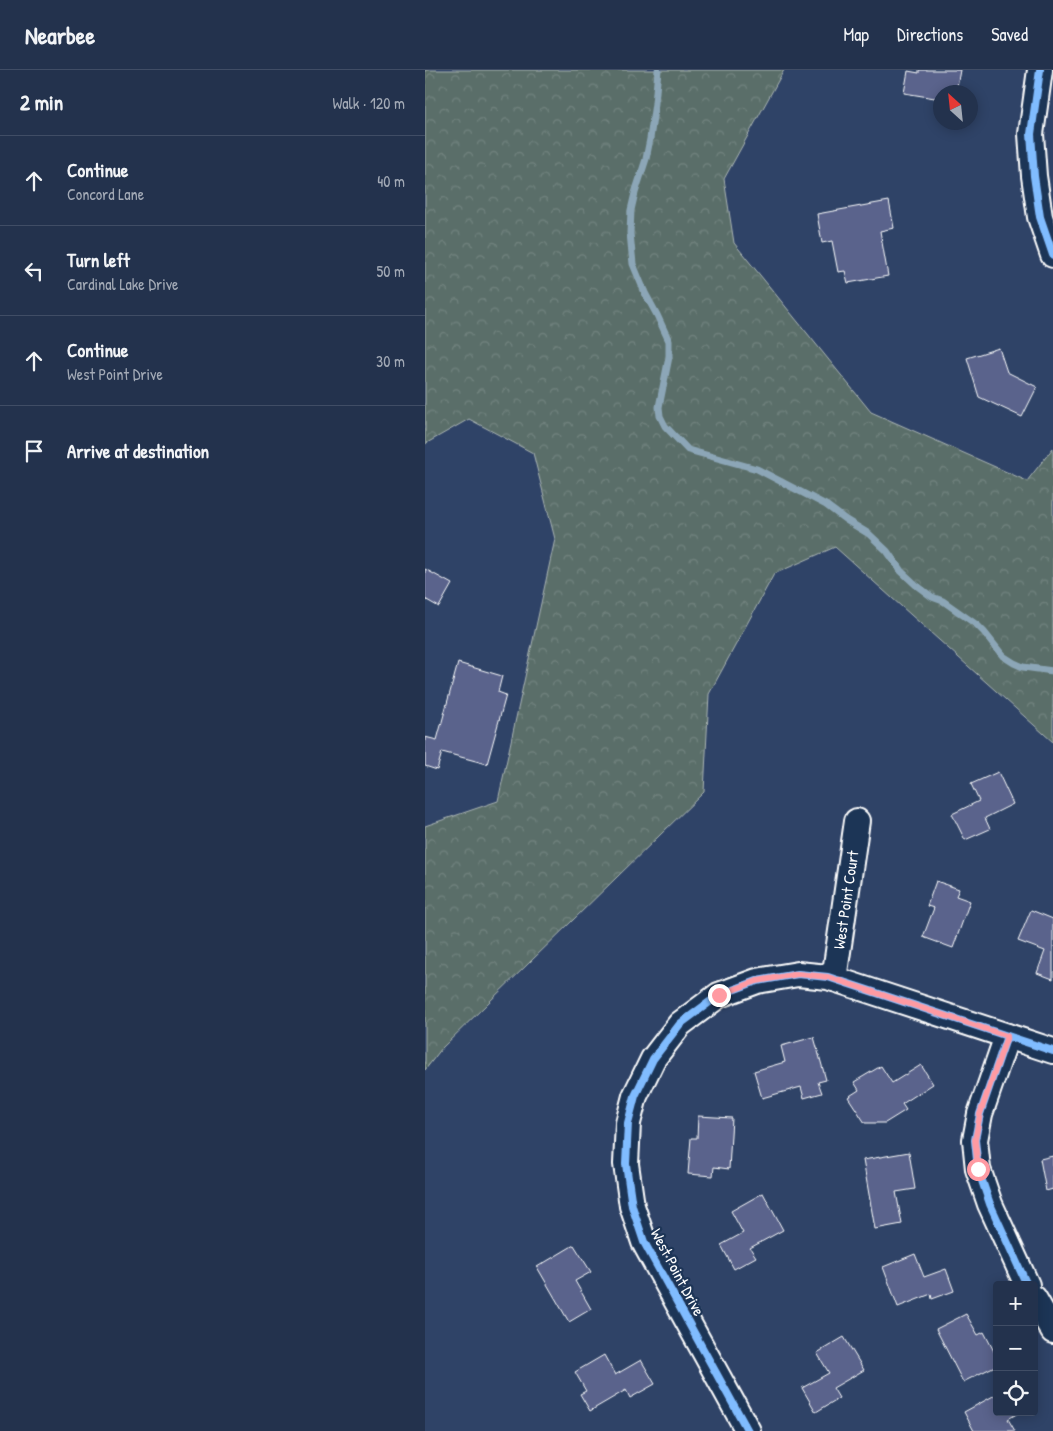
<!DOCTYPE html>
<meta charset="utf-8">
<style>
body{margin:0;font-family:"Patrick Hand",sans-serif;background:#2b3a54;color:#f1f3f6}
.controls{position:absolute;right:15px;bottom:15px;display:grid;overflow:hidden;border-radius:5px;box-shadow:0 2px 12px #0003}
.controls button{width:45px;height:45px;display:grid;place-items:center;padding:0;border:0;border-bottom:1px solid #404d65;background:#23324d;color:#f1f3f6;font:25px sans-serif}
.compass{position:absolute;left:508px;top:15px;width:45px;height:45px;border-radius:50%;background:#23324d;box-shadow:0 2px 12px #0003;rotate:333deg}
.stop{position:absolute;width:15px;height:15px;margin:-11px;border:4px solid #ff9aa2;border-radius:50%;background:#fff}
.stop.end{background:#ff9aa2;border-color:#fff;box-shadow:0 1px 5px #0008}
.list{margin:0;padding:0;list-style:none}
h2{display:flex;justify-content:space-between;align-items:center;height:65px;margin:0;padding:0 20px;font-size:21px}
h2 small{font-size:16px;font-weight:400;color:#a3aab6}
.list li{display:grid;grid-template-columns:32px 1fr auto;gap:15px;align-items:center;box-sizing:border-box;height:90px;padding:0 20px;border-top:1px solid #404d65}
.list b{display:block;font-size:19px;white-space:nowrap}
.list p{margin:0;font-size:16px;white-space:nowrap;color:#a3aab6}
.list em{font-size:16px;font-style:normal;color:#a3aab6}
.icon{flex:none;width:28px;height:28px;fill:none;stroke:currentColor;stroke-width:2;stroke-linecap:round;stroke-linejoin:round}
.map{position:relative;flex:none;width:628px;height:1361px;overflow:hidden}
header{display:flex;align-items:center;gap:30px;box-sizing:border-box;height:70px;padding:0 25px;background:#23324d;border-bottom:1px solid #404d65}
header strong{font-size:24px}
nav{display:flex;gap:28px;margin-inline-start:auto;font-size:18px}
main{display:flex}
aside{flex:1;background:#23324d}
.map>svg:first-child{display:block}
.forest{fill:url(#forest-crowns);stroke:#acb6b4}
.lines{fill:none;stroke-linecap:round;stroke-linejoin:round}
.stream{stroke:#8ca6b7;stroke-width:7}
.building{fill:#5a648c;stroke:#fff}
.minor-casing{stroke:#fff;stroke-width:28}
.minor{stroke:#1d3557;stroke-width:24}
.cycleway-casing{stroke:#1d3557;stroke-width:11}
.cycleway{stroke:#80bcff;stroke-width:8}
.route{stroke:#ff9aa2;stroke-width:6}
.labels{text-anchor:middle;dominant-baseline:central;stroke-width:4.5;stroke-linejoin:round;paint-order:stroke}
.street-label{font-size:16px;fill:#fff;stroke:#1d3557}
</style>
<header>
<strong>Nearbee</strong>
<nav><a>Map</a><a>Directions</a><a>Saved</a></nav>
</header>
<main>
<aside>
<h2>2 min<small>Walk · 120 m</small></h2>
<ul class="list">
<li><svg class="icon" aria-label="ahead" viewBox="0 0 24 24"><path d="M12 20V5M6 11l6-6 6 6"/></svg><div><b>Continue</b><p>Concord Lane</p></div><em>40 m</em></li>
<li><svg class="icon" aria-label="left" viewBox="0 0 24 24"><path d="M17 20v-9H6M10 6l-5 5 5 5"/></svg><div><b>Turn left</b><p>Cardinal Lake Drive</p></div><em>50 m</em></li>
<li><svg class="icon" aria-label="ahead" viewBox="0 0 24 24"><path d="M12 20V5M6 11l6-6 6 6"/></svg><div><b>Continue</b><p>West Point Drive</p></div><em>30 m</em></li>
<li><svg class="icon" aria-label="arrive" viewBox="0 0 24 24"><path d="M6 21V4h12l-3 4 3 4H6"/></svg><div><b>Arrive at destination</b></div></li>
</ul>
</aside>
<div class="map">
<svg width="628" height="1361" viewBox="0 0 628 1361">
<defs>
<pattern id="forest-crowns" width="20" height="18" patternUnits="userSpaceOnUse" patternTransform="scale(1.25)"><rect width="20" height="18" fill="#5a6e69"/><path d="M2 6a3 3 0 1 1 6 0M12 15a3 3 0 1 1 6 0" fill="none" stroke="#738480"/></pattern>
</defs>
<rect width="100%" height="100%" fill="#2f4367"/>
<filter id="ink" filterUnits="userSpaceOnUse"><feTurbulence type="fractalNoise" baseFrequency=".02" numOctaves="2"/><feDisplacementMap in="SourceGraphic" scale="10" xChannelSelector="R" yChannelSelector="G"/><feConvolveMatrix kernelMatrix="1 2 1 2 8 2 1 2 1" color-interpolation-filters="sRGB"/></filter>
<g filter="url(#ink)">
<path class="forest" d="M0,0h359l-60,109 10,64 137,169 156,69 26,-33v294l-218,-195 -61,27 -65,120 -5,98 -262,256 -17,22v-244l73,-25 57,-262 -22,-86 -64,-34 -44,25z"/>
<g class="lines">
<path class="stream" d="M233,0l-3,33 -5,36 -4,20 -11,34 -4,17 -1,23 3,31 12,29 12,22 12,26v16l-10,50 1,9 5,10 23,24 69,19 69,36 20,15 23,14 18,17 14,20 15,14 16,12 11,4 34,24 7,7 19,24 11,7 9,4 30,4"/>
</g>
<path class="building" d="M494,0h41l-4,22h-15v7l-37,-6 4,-22 11,2z
M464,131l5,27 -14,3 8,45 -40,7 -3,-12 -7,1 -6,-31 -10,2 -5,-29z
M574,278l8,24 30,15 -15,30 -43,-20 -12,-39z
M0,499l27,15 -13,23 -14,-8z
M33,593l44,13 -4,16 8,3 -19,69 -45,-12 -5,18 -12,-4v-29l12,3z
M573,702l15,32 -28,14 5,11 -25,11 -13,-26 27,-13 -8,-17z
M511,811l23,8 -3,7 14,5 -17,47 -30,-11 11,-29 -7,-2z
M606,840l22,9v60l-16,-6 8,-22 -27,-10z
M389,967l12,43 -8,2 4,11 -18,5 -3,-11 -39,11 -8,-27 31,-9 -4,-16z
M496,995l12,19 -31,20 4,6 -21,13h-20l-17,-26 11,-7 -5,-8 27,-16 11,17z
M273,1046l34,2 -3,51 -15,-2 -1,9 -25,-2 3,-36h6z
M484,1082l6,37 -19,3 6,32 -27,5 -12,-69z
M628,1086v33l-7,2 -6,-32z
M338,1123l20,37 -33,18 6,9 -22,12 -13,-24 22,-12 -12,-22z
M149,1175l17,27 -16,9 16,28 -22,13 -32,-55z
M490,1184l9,23 22,-8 8,22 -22,8 -1,-5 -33,13 -15,-40z
M541,1244l12,21 6,-3 13,25v8l-34,17 -27,-53z
M419,1267l20,33 -31,18 6,10 -23,14 -14,-24 27,-15 -12,-20z
M179,1285l11,20 26,-15 14,24 -25,14 -4,-8 -36,21 -10,-17 6,-3 -11,-19z
M572,1324v18h23l-12,7 7,12h-41l-10,-19z"/>
<g class="lines">
<defs>
<g id="minor">
<path d="M615,0l-9,64 3,42 6,41 13,38"/>
<path id="s1" d="M409,909l23,-158"/>
<path d="M582,966l-27,78 -5,26 3,29 12,35 37,81"/>
<path d="M609,1228l19,33"/>
<path d="M323,1361l-104,-189 -12,-36 -6,-42 2,-41 7,-27 18,-37 27,-35 39,-29 38,-14 41,-7 30,3 225,74"/>
</g>
</defs>
<use href="#minor" class="minor-casing"/>
<use href="#minor" class="minor"/>
<defs>
<path id="cycleway" d="M615,0l-9,64 3,42 6,41 13,38
M582,966l-27,78 -5,26 3,29 12,35 37,81
M323,1361l-104,-189 -12,-36 -6,-42 2,-41 7,-27 18,-37 27,-35 39,-29 38,-14 41,-7 30,3 225,74"/>
</defs>
<use href="#cycleway" class="cycleway-casing"/>
<use href="#cycleway" class="cycleway"/>
</g>
</g>
<g class="lines" filter="url(#ink)">
<path class="route" d="M294,925l38,-14 41,-7 30,3 179,59 -27,78 -5,26 3,29"/>
</g>
<g class="labels">
<g class="street-label">
<text stroke="none"><textPath href="#s1" startOffset="80">West Point Court</textPath></text>
<text transform="translate(253 1202) rotate(62)">West Point Drive</text>
</g>
</g>
</svg>
<div class="controls">
<button>+</button>
<button>−</button>
<button><svg class="icon" aria-label="locate" viewBox="0 0 24 24"><circle cx="12" cy="12" r="6"/><path d="M12 2v4M12 18v4M2 12h4M18 12h4"/></svg></button>
</div>
<svg class="compass" viewBox="-18 -18 36 36"><path d="M0-13l5 13h-10z" fill="#e53935"/><path d="M0 13l5-13h-10z" fill="#a3aab6"/></svg>
<div class="stop" style="left:553px;top:1099px"></div>
<div class="stop end" style="left:294px;top:925px"></div>
</div>
</main>
